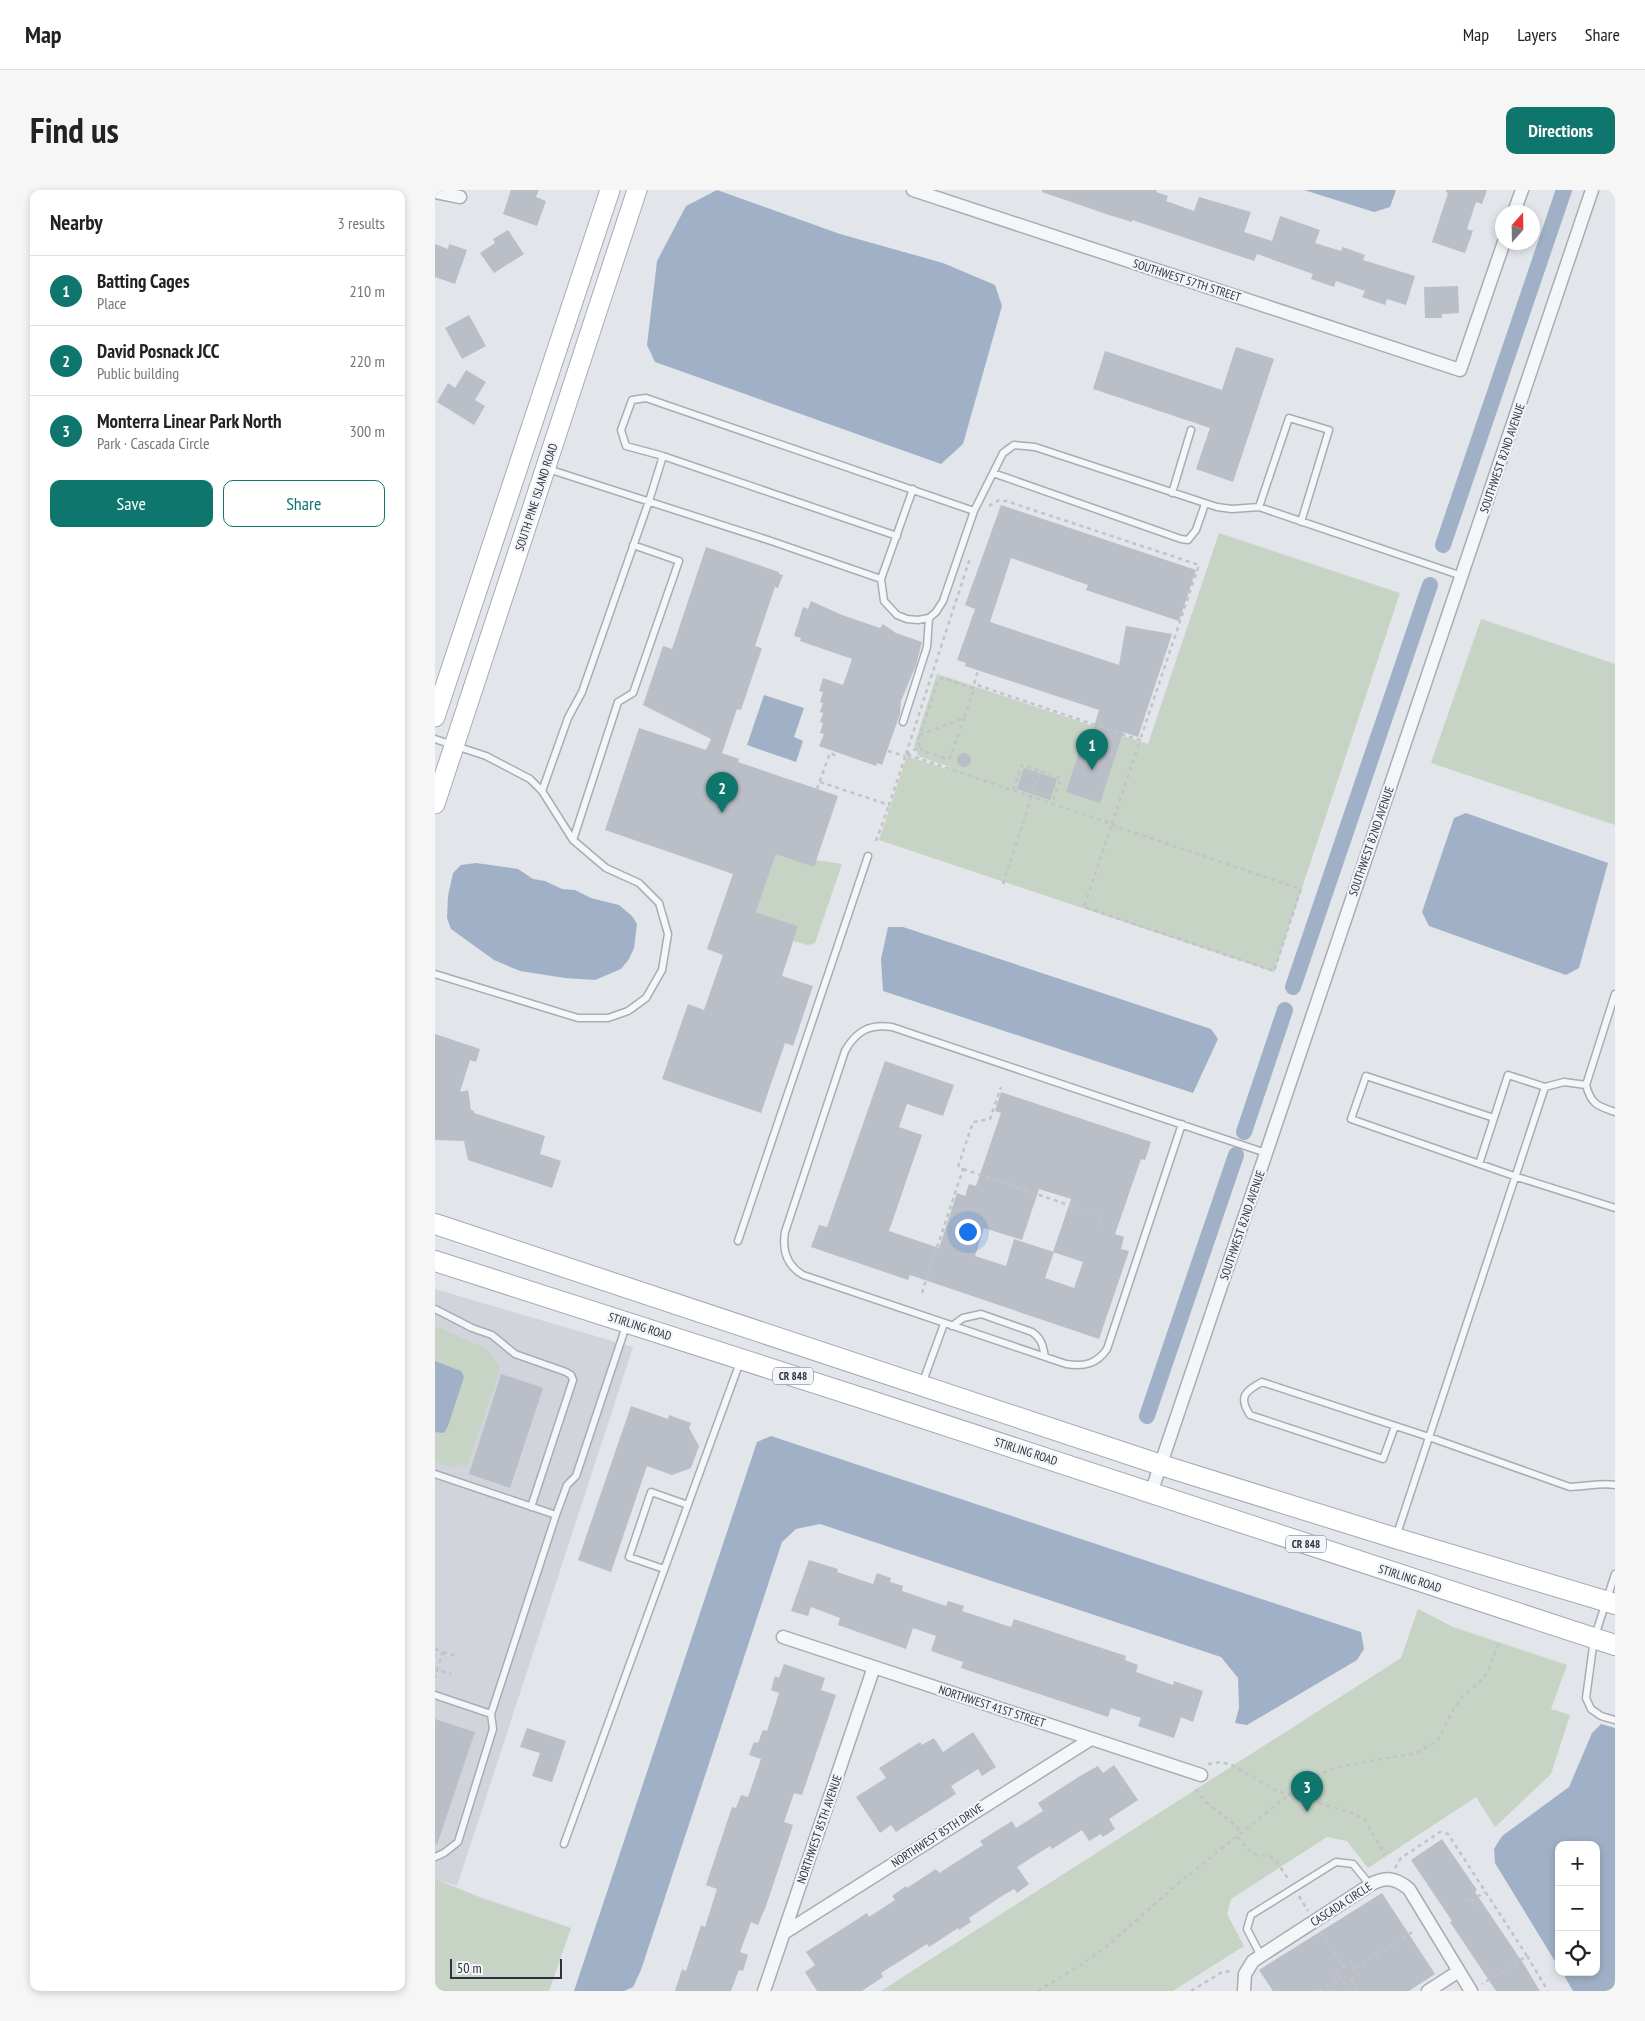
<!DOCTYPE html>
<meta charset="utf-8">
<style>
body{margin:0;font-family:"PT Sans Narrow",sans-serif;background:#f6f6f6;color:#222}
.controls{position:absolute;right:15px;bottom:15px;display:grid;overflow:hidden;border-radius:10px;box-shadow:0 2px 8px #0003}
.controls button{width:45px;height:45px;display:grid;place-items:center;padding:0;border:0;border-bottom:1px solid #e0e0e0;background:#fff;color:#222;font:25px sans-serif}
.compass{position:absolute;left:1060px;top:15px;width:45px;height:45px;border-radius:50%;background:#fff;box-shadow:0 2px 8px #0003;rotate:20deg}
.scale{position:absolute;left:15px;bottom:12px;width:112px;box-sizing:border-box;padding-left:5px;border:2px solid #2c3241;border-top:0;font-size:14px;line-height:18px;white-space:nowrap;color:#2c3241;-webkit-text-stroke:4px #f2f4f7;paint-order:stroke}
.you{position:absolute;left:532px;top:1041px;width:18px;height:18px;margin:-12px;border:4px solid #fff;border-radius:50%;background:#1a73e8;box-shadow:0 0 0 8px #1a73e833}
.badge{display:grid;place-items:center;width:32px;height:32px;border-radius:50%;background:#0f766e;color:#fff;font-size:16px;font-weight:700}
.pin{position:absolute;translate:-50% -41px;filter:drop-shadow(0 1px 2px #0008)}
.pin::after{content:'';position:absolute;top:26px;width:18px;height:15px;background:inherit;clip-path:polygon(0 0,100% 0,50% 100%)}
.list{margin:0;padding:0;list-style:none}
h2{display:flex;justify-content:space-between;align-items:center;height:65px;margin:0;padding:0 20px;font-size:21px}
h2 small{font-size:16px;font-weight:400;color:#767676}
.list li{display:grid;grid-template-columns:32px 1fr auto;gap:15px;align-items:center;box-sizing:border-box;height:70px;padding:0 20px;border-top:1px solid #e0e0e0}
.list b{display:block;font-size:19px;white-space:nowrap}
.list p{margin:0;font-size:16px;white-space:nowrap;color:#767676}
.list em{font-size:16px;font-style:normal;color:#767676}
.actions{display:flex;gap:10px;padding:15px 20px}
.actions a{flex:1;padding:11px 0;border:1px solid #0f766e;border-radius:10px;text-align:center;font-size:18px;color:#0f766e}
.actions .main{background:#0f766e;color:#fff}
.icon{flex:none;width:28px;height:28px;fill:none;stroke:currentColor;stroke-width:2;stroke-linecap:round;stroke-linejoin:round}
.map{position:relative;flex:none;width:1180px;height:1801px;overflow:hidden;border-radius:10px}
header{display:flex;align-items:center;gap:30px;box-sizing:border-box;height:70px;padding:0 25px;background:#fff;border-bottom:1px solid #e0e0e0}
header strong{font-size:24px}
nav{display:flex;gap:28px;margin-inline-start:auto;font-size:18px}
.intro{display:flex;align-items:center;justify-content:space-between;box-sizing:border-box;height:120px;padding:0 30px}
h1{margin:0;font-size:35px}
.button{padding:12px 22px;border-radius:10px;background:#0f766e;color:#fff;font-size:18px;font-weight:700}
main{display:flex;gap:30px;padding:0 30px}
aside{flex:1;background:#fff;border-radius:10px;box-shadow:0 2px 8px #0003}
.map>svg:first-child{display:block}
.built{fill:#d1d4db}
.green{fill:#c7d3c4}
.water{fill:#a0b1c7}
.lines{fill:none;stroke-linecap:round;stroke-linejoin:round}
.canal{stroke:#a0b1c7;stroke-width:16}
.building{fill:#babec6;fill-rule:evenodd}
.service-casing{stroke:#a8acb4;stroke-width:9}
.minor-casing{stroke:#a8acb4;stroke-width:15}
.secondary-casing{stroke:#a8acb4;stroke-width:21}
.primary-casing{stroke:#a3a9b5;stroke-width:22}
.path{stroke:#c1c3c8;stroke-width:2.5;stroke-dasharray:4 4;stroke-linecap:butt}
.service{stroke:#f5f6f8;stroke-width:6}
.minor{stroke:#f5f6f8;stroke-width:12}
.secondary{stroke:#fff;stroke-width:19}
.primary{stroke:#fff;stroke-width:20}
.labels{text-anchor:middle;dominant-baseline:central;stroke-width:4.5;stroke-linejoin:round;paint-order:stroke}
.shield{fill:#f2f4f7;stroke:#676c78;stroke-width:1}
.shield-label{font-size:11px;font-weight:bold;fill:#2c3241}
.street-label{font-size:12px;fill:#2c3241;stroke:#f2f4f7}
</style>
<header>
<strong>Map</strong>
<nav><a>Map</a><a>Layers</a><a>Share</a></nav>
</header>
<div class="intro"><h1>Find us</h1><a class="button">Directions</a></div>
<main>
<aside>
<h2>Nearby<small>3 results</small></h2>
<ul class="list">
<li><span class="badge">1</span><div><b>Batting Cages</b><p>Place</p></div><em>210 m</em></li>
<li><span class="badge">2</span><div><b>David Posnack JCC</b><p>Public building</p></div><em>220 m</em></li>
<li><span class="badge">3</span><div><b>Monterra Linear Park North</b><p>Park · Cascada Circle</p></div><em>300 m</em></li>
</ul>
<div class="actions"><a class="main">Save</a><a>Share</a></div>
</aside>
<div class="map">
<svg width="1180" height="1801" viewBox="0 0 1180 1801">
<rect width="100%" height="100%" fill="#e2e5ea"/>
<path class="built" d="M0,1099l198,58 -176,539 -22,-7z"/>
<path class="green" d="M784,343l181,60 -126,379 -395,-132 28,-84 42,14 1,-3 -32,-11 -4,-10 23,-72 211,70z
M1046,429l134,45v161l-184,-62z
M341,664l66,10 -27,79 -7,2 -15,-4 5,-15 -42,-14z
M0,1136l54,24 10,16v6l-32,95 -11,-4 -2,5 -19,-6z
M983,1419l35,18 114,38 -16,44 19,6 -19,59 -56,53 -19,-30 -108,71 -21,-27 -20,-4 -96,62 -4,15 17,32 -71,45h-292l520,-333z
M0,1689l47,19 89,30 -22,63h-114z"/>
<path class="water" d="M282,0l123,44 103,29 52,22 7,21 -39,138 -22,20 -286,-102 -8,-17 10,-84 29,-55z
M869,0h92l-6,17 -16,5z
M329,505l40,13 -10,29 9,4 -7,21 -49,-17z
M1031,623l142,50 -29,105 -13,7 -137,-49 -7,-14 32,-94z
M41,673l42,6 15,10 12,2 17,8 13,1 16,8 28,7 13,11 5,8 -3,24 -5,11 -8,10 -26,11 -30,-2 -45,-7 -26,-11 -43,-31 -4,-11 1,-22 5,-23 8,-8z
M453,737h15l308,102 7,10 -25,54 -310,-102 -2,-32z
M0,1171l26,10 3,6 -16,49 -4,7 -9,-1z
M336,1246l590,196 3,17 -7,11 -110,65 -12,-2 4,-15 -1,-30 -17,-21 -401,-133 -24,5 -14,13 -141,428 -8,17 -9,4h-50l183,-549z
M1166,1534l14,4v263h-42l-11,-19h34v-127h-37v123l-64,-105 -1,-14 8,-13 67,-49 23,-54z"/>
<g class="lines">
<path class="canal" d="M1008,355l121,-355
M858,797l137,-402
M809,942l41,-122
M712,1226l89,-261"/>
</g>
<path class="building" d="M76,0h28l-3,7 10,4 -9,25 -34,-12z
M607,0h115l-1,2 12,4 -2,5 28,10 5,-14 52,15 -7,20 28,9 8,-25 40,14 -5,13 26,8 2,-4 22,8 -2,5 52,16 -9,29 -19,-6 -2,6 -23,-8 3,-6 -29,-10 -2,6 -23,-8 2,-5 -56,-20 -3,7 -122,-41v2l-23,-7 -67,-23z
M1011,0h41l-5,14 -6,-2 -9,27 6,2 -8,22 -33,-11 16,-49 -2,-1z
M73,40l16,24 -30,19 -14,-20 15,-10 -2,-4z
M0,54l13,5 1,-5 18,6 -12,34 -20,-7z
M1023,96l1,27 -17,1v4h-17l-1,-31z
M34,125l17,31 -24,13 -17,-31z
M801,157l38,12 -41,123 -37,-13 14,-41 -117,-39 12,-38 117,39z
M31,180l20,12 -11,18 10,6 -11,19 -37,-23 11,-19 7,5z
M566,315l195,65 -17,51 -93,-31 2,-5 -77,-27 -21,64 129,43 7,-39 46,8 -34,103 -15,-5 -23,71 -34,-11 18,-55 6,3 9,-30 -134,-44 1,-3 -9,-3 18,-51 -10,-4z
M271,357l73,25v2l4,1 -5,13 -3,-1 -20,59 7,2 -21,62 -4,-1 -15,44 17,6 -1,3 100,34 -24,71 -38,-13 -20,58 42,14 -16,50 31,10 -20,60 -8,-3 -24,70 -99,-34 26,-75 16,6 19,-55 -16,-6 26,-75 -128,-44 34,-102 67,22 5,-11 -68,-34 20,-59 9,3z
M376,411l31,14 38,13 3,-4 13,9 26,9 -6,23 -15,36 -1,13 -18,51 -5,-2 -1,3 -57,-20 5,-12 -4,-1 3,-10 -3,-1 3,-9 -3,-1 3,-9 -3,-1 3,-10 -4,-1 4,-13 20,7 9,-26 -52,-18 1,-3 -7,-2 9,-29 5,2z
M522 570a7 7 0 1 1 14 0a7 7 0 1 1-14 0Z
M589,578l33,11 -7,21 -33,-11z
M0,844l45,15 -4,13 -6,-2 -10,32 8,-2 3,20 3,1v2l71,23 -5,18 21,7 -9,27 -84,-28 -4,-19 -29,-1z
M450,871l69,24 -11,31 -36,-12 -8,23 23,8 -33,96 50,17 18,-55 8,3 4,-12 7,2 25,-73 -6,-2 6,-19 150,50 -6,18 -4,-1 -26,75 9,3 -3,12 8,2 -30,88 -189,-64 -2,5 -97,-33 8,-22 8,2zM604,999l32,10 -18,53 30,10 -9,26 -29,-10 9,-26 -40,-13 -8,27 -31,-10 9,-28 38,12z
M66,1184l42,14 -33,100 -41,-14z
M196,1216l37,13 1,-4 22,8 -2,5 10,18 -8,22 -19,7 -25,-9 -36,106 -33,-12z
M374,1370l29,9 -1,3 36,12 4,-11 14,5 -1,4 13,4 -1,5 44,15 2,-5 16,5 -2,5 49,16 3,-8 112,37 -1,4 13,5 -2,7 37,13 1,-4 29,10 -10,31 -12,-5 -7,21 -36,-12 3,-8 -30,-10 -3,9 -147,-49 2,-6 -32,-11 5,-15 -23,-8 -7,21 -68,-24 2,-7 -29,-11 -3,9 -17,-5z
M349,1474l41,14 -4,12 15,5 -34,100 -8,-2 -10,29 9,3 -27,81 -8,19 -7,-3 -11,30 8,3 -5,16 -4,-1 -8,21h-56l7,-22 4,2 15,-46 4,2 12,-38 -11,-4 26,-78 4,1 5,-13 7,2 13,-38 -12,-4 5,-13 4,1 5,-13 4,1 12,-38 -8,-3 4,-14 4,2z
M0,1529l40,13 -38,113 -2,-1z
M92,1538l39,13 -14,41 -20,-6 8,-23 -20,-6z
M538,1542l23,35 -14,9 -4,-7 -27,17 5,8 -60,38 -5,-7 -11,8 -24,-36 30,-19 -7,-10 41,-26 2,3 12,-7 9,14z
M679,1575l24,35 -29,19 6,10 -12,8 -2,-3 -12,7 -7,-11 -30,19 -2,-3 -33,21 12,17 -12,9 -3,-4 -12,7 -33,22 2,4 -12,8 -1,-2 -29,19 -2,-3 -46,29 2,4 -21,14h-45l-12,-19 10,-7 -9,-13 61,-39 2,4 26,-17 -3,-4 14,-10 1,2 29,-19 3,4 44,-28 -3,-4 32,-20 4,7 27,-17 -5,-8 42,-27 18,-10 5,7z
M1007,1649l35,51 -2,2 50,74 15,25h-44l-46,-69 2,-1 -41,-61z
M947,1703l53,81 -26,17h-136l-14,-21z"/>
<g class="lines">
<defs>
<path id="service" d="M113,279l220,71 113,39
M558,283l188,66 7,1 8,-10 9,-26
M478,299l-32,90 3,22 13,14 10,4 11,1 11,-2 7,-6 7,-11 31,-90 29,-58 11,-8 21,2 182,60 15,2 27,-2 203,69
M737,303l19,-63
M824,317l30,-89 40,12 -28,92
M462,346l-234,-80 -37,-10 -5,-16 11,-30 14,-2 328,113
M468,532l24,-75 2,-29
M0,549l51,17 44,23 12,12 31,49 33,28 33,15 20,20 9,31 -6,36 -16,28 -18,13 -20,7h-30l-143,-44
M107,601l26,-73 14,-26 67,-191 14,-45
M138,650l45,-138 15,-9 46,-132 -46,-16
M1180,804l-29,91c5,19 11,21 29,27
M1059,928l-128,-42 -15,43 163,57 101,32
M747,934l-75,225c-10,15 -23,18 -41,15l-263,-89c-17,-10 -21,-25 -18,-43l60,-181c11,-20 24,-27 47,-24l374,126
M1044,974l29,-89 37,12
M303,1051l130,-385
M0,1119l37,19 20,7 23,19 51,18 5,3 2,5 -42,127
M517,1136l11,-8 18,-4 51,18c10,7 11,14 13,25
M487,1194l22,-60
M960,1236l-12,33 -133,-44c-12,-18 -5,-24 12,-33l167,55 141,50c13,0 34,-5 45,-2
M0,1284l121,41
M961,1347l149,-450 19,-5 22,3
M229,1379l-35,-12 22,-65 37,13
M1180,1384l-21,65 -8,59 5,11 10,7 14,4
M0,1505l56,19 65,-199 11,-30 9,-9 50,-150
M129,1654l176,-482
M0,1667l9,-4 14,-11 35,-113 -2,-15
M826,1766l-14,-27 4,-14 85,-53 17,2 17,21"/>
<path id="minor" d="M478,0l547,180 44,-128
M0,2l25,5
M1079,22l8,-22
M716,1303l441,-1303
M348,1447l418,138
M349,1743l307,-194
M329,1801l110,-324
M809,1801l1,-17 8,-13 117,-76c15,-9 26,-7 39,4l62,102
M993,1801l31,-20"/>
<path id="secondary" d="M0,527l175,-527
M0,614l202,-614"/>
<path id="primary" d="M0,1034l726,241 234,73 220,66
M0,1071l433,139 747,245"/>
</defs>
<use href="#service" class="service-casing"/>
<use href="#minor" class="minor-casing"/>
<use href="#secondary" class="secondary-casing"/>
<use href="#primary" class="primary-casing"/>
<path class="path" d="M554,316l10,-6 7,1 193,64 -59,175
M485,545l44,-17 9,-26 -1,-4
M485,557l3,4 24,8 3,-1 14,-40
M453,561l17,5
M471,564l64,-196
M471,564l14,-7 -2,-6 20,-61 5,-2 29,10 2,-4
M385,592l69,23 17,-51 206,70 28,-84 -166,-56 4,-14
M382,599l13,-36 5,2 2,-3
M578,600l9,-25 18,6
M677,635l189,64 -27,82 -190,-64 28,-83
M441,651l13,-36
M568,694l37,-113 21,7 -9,25
M528,979l138,47 -4,12
M487,1103l41,-124 -5,-2 15,-45 17,-3 11,-32
M0,1459l8,3 -6,18 14,4
M8,1462l14,4
M0,1479l2,1 -2,8
M773,1574l13,-2 11,3 45,26 76,22 12,7 20,35
M761,1599c10,19 33,27 46,44
M802,1647l10,12 8,5 16,3 5,4 13,19
M960,1678l6,-10 39,-26 8,2 79,122 -45,28
M864,1706l9,15
M1030,1709l3,4 17,-11
M1036,1711l4,5
M886,1742l22,34 7,-5 9,13 -14,10 -9,-14 7,-4
M1092,1766l21,35
M920,1778l57,-36
M916,1790l7,11
M603,1801l43,-26 26,-19 73,-64 112,-90 25,-17 25,-9 74,-13 16,-9 7,-6 14,-28 10,-14 19,-16 7,-11 11,-29
M756,1801l31,-19 10,-1
M884,1801l22,-14"/>
<use href="#service" class="service"/>
<use href="#minor" class="minor"/>
<use href="#secondary" class="secondary"/>
<use href="#primary" class="primary"/>
</g>
<g class="labels">
<g class="shield">
<rect x="338" y="1177.5" width="40" height="17" rx="4"/>
<rect x="851" y="1345.5" width="40" height="17" rx="4"/>
</g>
<g class="shield-label">
<text x="358" y="1186">CR 848</text>
<text x="871" y="1354">CR 848</text>
</g>
<g class="street-label">
<text transform="translate(752 90) rotate(18)">SOUTHWEST 57TH STREET</text>
<text transform="translate(1067 268) rotate(-71)">SOUTHWEST 82ND AVENUE</text>
<text transform="translate(101 307) rotate(-72)">SOUTH PINE ISLAND ROAD</text>
<text transform="translate(936 651) rotate(-71)">SOUTHWEST 82ND AVENUE</text>
<text transform="translate(807 1035) rotate(-71)">SOUTHWEST 82ND AVENUE</text>
<text transform="translate(205 1136) rotate(18)">STIRLING ROAD</text>
<text transform="translate(591 1261) rotate(18)">STIRLING ROAD</text>
<text transform="translate(975 1388) rotate(18)">STIRLING ROAD</text>
<text transform="translate(557 1516) rotate(18)">NORTHWEST 41ST STREET</text>
<text transform="translate(384 1639) rotate(-71)">NORTHWEST 85TH AVENUE</text>
<text transform="translate(502 1645) rotate(-33)">NORTHWEST 85TH DRIVE</text>
<text transform="translate(906 1714) rotate(-33)">CASCADA CIRCLE</text>
</g>
</g>
</svg>
<div class="controls">
<button>+</button>
<button>−</button>
<button><svg class="icon" aria-label="locate" viewBox="0 0 24 24"><circle cx="12" cy="12" r="6"/><path d="M12 2v4M12 18v4M2 12h4M18 12h4"/></svg></button>
</div>
<svg class="compass" viewBox="-18 -18 36 36"><path d="M0-13l5 13h-10z" fill="#e53935"/><path d="M0 13l5-13h-10z" fill="#767676"/></svg>
<div class="scale">50 m</div>
<div class="you"></div>
<div class="pin badge" style="left:657px;top:580px">1</div>
<div class="pin badge" style="left:287px;top:623px">2</div>
<div class="pin badge" style="left:872px;top:1622px">3</div>
</div>
</main>
